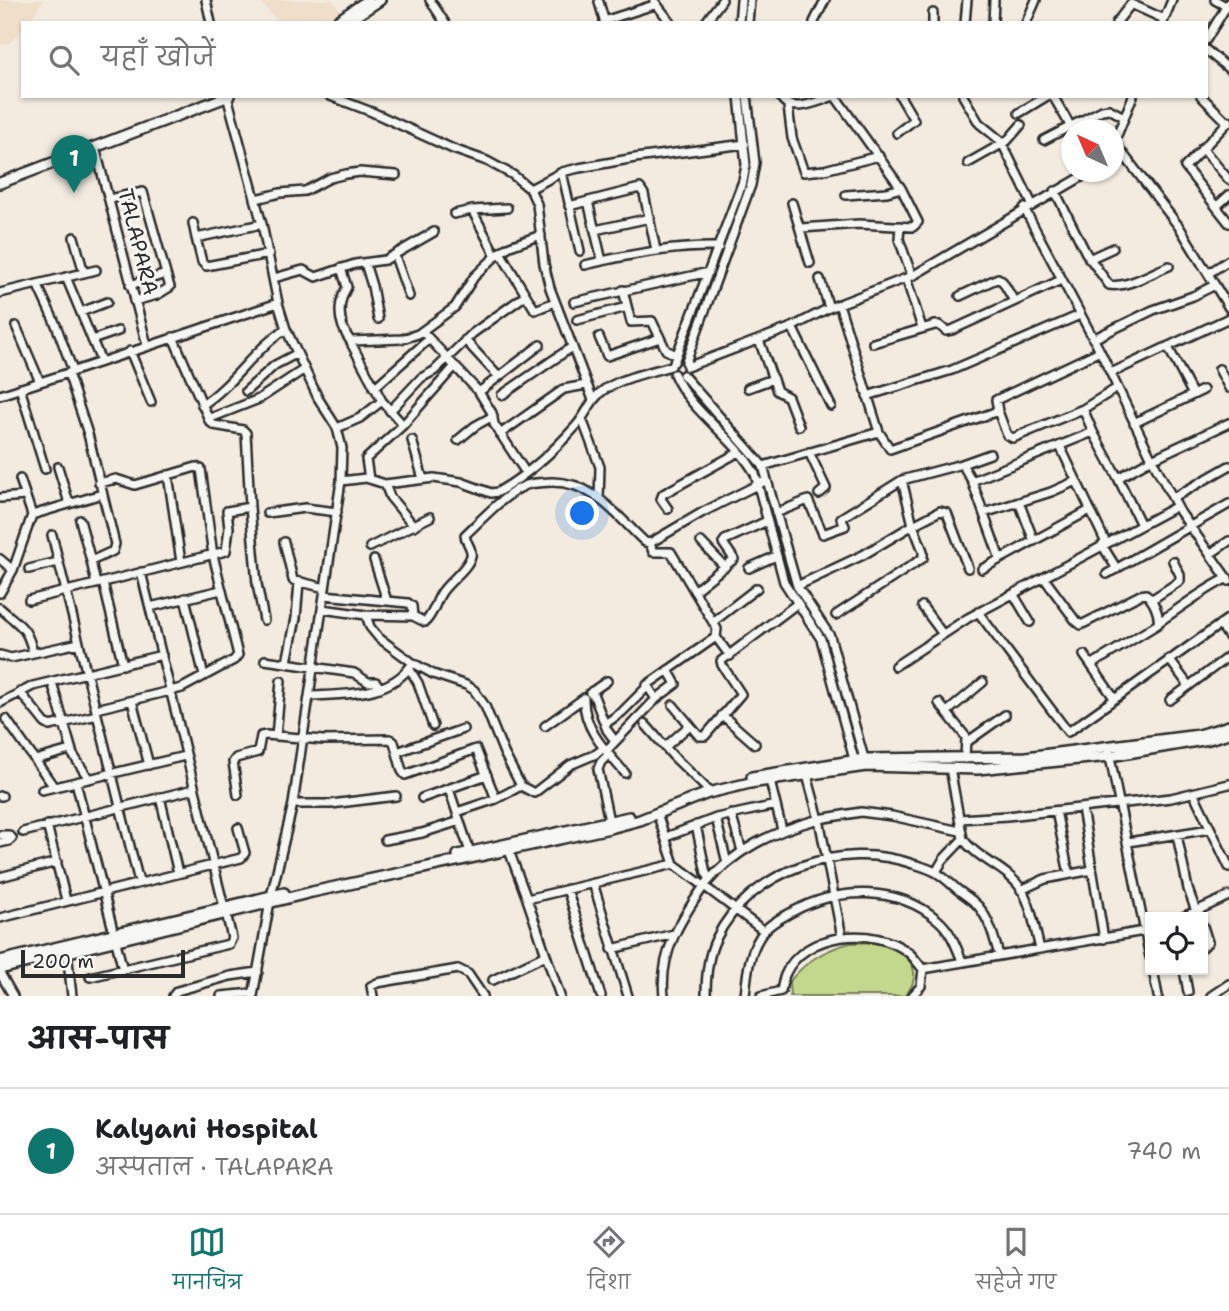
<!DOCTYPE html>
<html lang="hi">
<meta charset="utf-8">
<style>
body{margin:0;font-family:"Shantell Sans","Playpen Sans Deva",sans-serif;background:#f6f6f6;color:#202124}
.controls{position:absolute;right:21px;bottom:21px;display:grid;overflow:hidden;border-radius:0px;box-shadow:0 2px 5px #0004}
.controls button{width:63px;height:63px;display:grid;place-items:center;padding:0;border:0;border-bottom:2px solid #e0e0e0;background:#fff;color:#202124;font:35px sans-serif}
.compass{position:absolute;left:1061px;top:119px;width:63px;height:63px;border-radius:50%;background:#fff;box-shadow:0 2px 5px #0004;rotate:316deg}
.scale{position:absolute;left:21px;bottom:18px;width:164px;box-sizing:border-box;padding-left:7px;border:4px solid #2b2b2b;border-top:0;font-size:19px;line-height:24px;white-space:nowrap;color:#2b2b2b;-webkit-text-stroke:5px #f6f6f2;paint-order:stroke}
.you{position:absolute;left:583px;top:514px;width:24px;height:24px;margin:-18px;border:5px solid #fff;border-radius:50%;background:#1a73e8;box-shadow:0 0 0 10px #1a73e833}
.badge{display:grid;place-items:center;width:46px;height:46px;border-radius:50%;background:#0f766e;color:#fff;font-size:23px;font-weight:700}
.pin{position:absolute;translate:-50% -58px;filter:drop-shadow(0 2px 4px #0008)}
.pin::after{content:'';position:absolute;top:37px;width:24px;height:21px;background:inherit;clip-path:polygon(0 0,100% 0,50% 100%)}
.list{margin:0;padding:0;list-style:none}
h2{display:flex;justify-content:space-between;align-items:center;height:91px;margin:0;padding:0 28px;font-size:30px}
h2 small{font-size:23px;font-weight:400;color:#757577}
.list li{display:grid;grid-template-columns:46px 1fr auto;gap:21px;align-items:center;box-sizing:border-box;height:126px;padding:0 28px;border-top:2px solid #e0e0e0}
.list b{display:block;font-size:26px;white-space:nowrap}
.list p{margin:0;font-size:23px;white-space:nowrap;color:#757577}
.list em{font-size:23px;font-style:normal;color:#757577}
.icon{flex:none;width:38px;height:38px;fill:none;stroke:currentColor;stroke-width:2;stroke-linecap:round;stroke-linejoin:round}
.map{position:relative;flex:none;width:1229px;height:996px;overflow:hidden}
.search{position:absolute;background:#fff;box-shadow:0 2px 5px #0004;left:21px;right:21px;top:21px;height:77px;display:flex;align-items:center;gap:18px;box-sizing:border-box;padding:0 24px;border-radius:0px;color:#757577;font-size:26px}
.sheet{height:217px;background:#fff}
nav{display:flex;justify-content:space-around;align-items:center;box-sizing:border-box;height:98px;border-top:2px solid #e0e0e0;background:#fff;font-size:19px;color:#757577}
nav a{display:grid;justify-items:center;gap:4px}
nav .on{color:#0f766e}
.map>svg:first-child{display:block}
.built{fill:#efdeca}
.green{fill:#c4d88d;stroke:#78825c;stroke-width:2}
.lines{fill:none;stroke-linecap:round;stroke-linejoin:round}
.minor-casing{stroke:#2b2b2b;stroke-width:12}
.major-casing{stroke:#2b2b2b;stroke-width:14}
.minor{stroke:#f6f6f2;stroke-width:7}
.major{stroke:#f6f6f2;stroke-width:9}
.labels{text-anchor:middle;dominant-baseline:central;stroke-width:6;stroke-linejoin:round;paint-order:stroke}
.street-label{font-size:21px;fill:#2b2b2b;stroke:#f6f6f2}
</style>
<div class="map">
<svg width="1229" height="996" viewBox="0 0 1229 996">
<rect width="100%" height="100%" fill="#f3ebe0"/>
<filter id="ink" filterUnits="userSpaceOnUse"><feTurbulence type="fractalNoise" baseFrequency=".0143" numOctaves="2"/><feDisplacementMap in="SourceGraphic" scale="14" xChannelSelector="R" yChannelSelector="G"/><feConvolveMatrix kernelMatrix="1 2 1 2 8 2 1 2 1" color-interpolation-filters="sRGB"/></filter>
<g filter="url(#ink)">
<path class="built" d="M0,0h44l-16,23h-5v5l-13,15 -10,2z
M258,0h74l9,11 -17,12h-44z"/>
<path class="green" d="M850,943c8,0 16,-1 23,0 30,3 55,25 32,53h-115l-1,-14c17,-21 35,-32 61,-39z"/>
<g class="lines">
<defs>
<path id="minor" d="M206,0l5,23
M430,0l15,23
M1215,0l14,8
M654,1l17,22
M599,2l6,21
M604,21l53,-17
M814,22l11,-22
M1163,22l9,-22
M705,23l17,-23
M739,23l2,-23
M748,23l2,-23
M933,23v-10
M965,23l2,-23
M993,23l1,-23
M1026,23l10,-23
M1116,23l15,-19 33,15
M1206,40l23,-38
M1206,50l23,19
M227,96l35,128 16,79 8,26 32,69 19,30 5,20 -1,33 -48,323 -22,92 -18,100
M330,96l42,16 81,37 34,12 26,14 17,14 7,15 7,60 6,24 43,112
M780,96c10,20 37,5 55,0
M963,96l16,27 22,18 31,63
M1053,96l18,31
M1201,96l27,27
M788,106l4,32 12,34 20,-2 55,-14
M1019,113l28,-17
M1229,121l-44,46 44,56
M897,133l17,-13 -14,-24
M1044,140l58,-30 7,-1 15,8
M1114,142l66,86 49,80
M1114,143l19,-47
M95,147l52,198
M1202,148l27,32
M968,163l39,-22 14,-16
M562,172l18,79
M530,189l32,-17 17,-4 56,-10 110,-14
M1055,191l31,62 23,32c19,3 42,-12 60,-19
M846,195l41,-3 14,-4
M109,199l34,-7 23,82 4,13 -13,8 -23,6
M256,199l24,-6 25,-2 25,-13 16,-4 14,-2 36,3
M588,201l14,60
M792,203l18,60
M569,206l71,-18 4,6 12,56
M1217,206l12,-11
M1024,208l76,143 52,108 28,53 49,69
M472,210l35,-2
M454,214l18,-4 24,46
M193,223l3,15
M262,224l-66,14 6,24 4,4 63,-12
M900,226l-1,13 13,37
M801,228l58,-4 54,3 5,-5 -17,-34 -66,-92
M595,230l55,-12
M74,237l10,36
M500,252l35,58 20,-8
M395,256l14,40
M1089,259l24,-11
M365,263l7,23 6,33
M585,265c44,-11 88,-19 134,-18
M341,268l6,19c-11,19 -8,38 4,55
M1209,273l20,-13
M66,277l35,84
M274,278l29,-8 13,7 39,-13 30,-4 49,-28
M906,278l16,50
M820,279l9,29
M37,284l19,41 17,46
M130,285l36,-11
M623,290l8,32 21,-1 14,29 10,5
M0,293l96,-23
M960,296l38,-18 5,4 11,19
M574,302l135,-30
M839,304l40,128
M81,312l26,-10
M577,320l50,-13
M16,326l24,56
M792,327l39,79
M422,331l57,61 13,21 2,11 32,49
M173,337l37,85 4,3 29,5 3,3 4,74 7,77 7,36
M599,337l8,19 53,-18
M1093,339l60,-29 40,-14 22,-11
M92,340l26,-9
M465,340l33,36
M759,340l18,51 11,6 11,29
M873,343l62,-18h4l7,6 6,-1 109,-50
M1168,347l25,48
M130,351l21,51
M674,362l69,-181 3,-16 -7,-69
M686,362l65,-177 4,-22 -8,-67
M687,367l105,-40 37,-19 85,-33 176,-103
M1219,369l10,19
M1111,373l118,-55
M674,374c17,39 61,63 81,100l29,108 37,57 34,124
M683,375l80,91 34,120 33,50 35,126
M20,388l25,81
M374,388l55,-49
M748,388l25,-9
M246,391l29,-26 21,-11
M479,392l61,-47
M0,395l68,-22
M502,395l70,-48
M867,396l85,-26 128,-55
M202,405c32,-21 51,-55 84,-76
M390,411l31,-33 13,-7 39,-38 53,-38
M998,411l9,24 6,3 70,-29
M208,419l51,-20 44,-29
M582,419l18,48 -1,32
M1134,423l69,-33
M403,425l-21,-24 -30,-56v-4l50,-2 16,-5 37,-27 19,-30 26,-25 10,-6 31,-11
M337,428l23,-10 22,-17
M1093,432l25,46 34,-19 77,-36
M500,434l64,-45 22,-4
M412,440l11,39
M458,440l17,-14 18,-10
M1060,446l46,97
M809,452l17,36 -7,6
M962,464l28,-10
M763,466l116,-34 11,17 108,-38 -2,-11 104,-49
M58,467l11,36
M168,475l13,87
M1118,478l23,47
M20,479l12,36
M369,479l-3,-20 37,-34 52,-59
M341,481l25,-3 19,6 49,-6 27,4 30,11 7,-1c29,-17 55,-40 78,-66 11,-12 15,-28 29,-37 20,-12 45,-17 66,-23
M972,481l28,78
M385,484l5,13 24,29
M0,498l25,-2
M1173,498l56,-32
M1019,502l15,39
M668,509l-7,-10 2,-5 76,-42
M267,513l38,-5 32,4
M776,513l32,-13 15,34 22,-8 -4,-8 61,-38 60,-16 10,17 121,-49 -10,-23 34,-21
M984,513l67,-21 25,-11
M80,520l11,41
M52,535l14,56 30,-7 -5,-23 22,-10 2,-7 -27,-110 -20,-61 210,-70
M284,542l9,38 32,8
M701,542l24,25
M650,543l53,-31 60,-30
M1102,545l15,24
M370,547l60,-30
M1210,554l19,-13
M0,559l13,11
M374,560l13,41
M749,568l27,-12
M29,569l29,-7
M982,569l108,-59
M141,572l83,335
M1107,574l122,-70
M1044,578l31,42 6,5 59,-30 6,-1c7,6 14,20 12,30l-67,41
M103,582l20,83
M96,584l130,-33 3,-23 -2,-17 23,-4
M797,586l66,-31 50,-30 -11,-45
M694,591l40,-32 -11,-16 2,-3 42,-19
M0,593l13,-23 19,-55 70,-21
M324,595l84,8 4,3 1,10
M1014,595l16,27
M185,598l19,78
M29,600l37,-9 73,291
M1151,600l29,-19v-6l-7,-14
M922,606l20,27
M150,607l71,-17
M0,608c20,18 27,18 33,45
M322,609l44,6 47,1 12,6c9,-8 10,-20 17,-30 8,-12 25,-22 29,-36 2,-8 -6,-14 -6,-21 15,-14 40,-41 59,-49 8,-4 18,-3 27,-4 42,-1 66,34 94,60l5,1 3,9h18l46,77 -1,8 -69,48 9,14
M978,612l90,120 161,-114
M366,615l4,12 9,11 34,25 20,11 33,11 8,5 11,16 19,47 17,33 -25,13 -39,13
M836,615l87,-57v-7l-10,-26 27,-14 7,2 21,55
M713,622l44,-34
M1159,622c23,-15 45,-33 69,-44
M1220,624l9,13
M716,637l14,19
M0,655l11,3 68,-15
M1084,655l30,43
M1169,659l20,27
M265,660l89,13 14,9h8l4,6
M287,662l9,-44 3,-36
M895,666l73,-48 209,-112
M409,668l9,15 15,43
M52,682l20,69
M592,691l15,39 8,11
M20,692l25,31 5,3 47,-11
M590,693l17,-12
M309,696c37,-2 81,1 104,-33
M1170,700l59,-44
M132,701l17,64
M0,703l33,-17 129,-31
M939,703l27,34 -1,22
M673,705l26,31h6l36,-42 -19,-29 -1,-4 77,-58
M96,709l86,-21 52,-28 4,-5 -25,-100 -12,-86 -5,-2 -61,18 -19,-6 -17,4
M947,712l36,-30
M722,715l33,29
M6,719l48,68
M605,724l17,-12 25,-25
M645,724l28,32 33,32
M545,726l39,-28c-1,31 22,53 41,75
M276,736l5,-55
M967,742l38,-27
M665,747l25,-22
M1108,747l42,210
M606,751l50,-52 20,-15 -8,-14
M397,752l66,-23
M35,760l35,-10 19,29
M950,768l13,71c15,21 45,29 59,51 10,17 13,40 18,59
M770,781l12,49
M76,782l47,188
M521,786l13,7 36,-28 26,-11 8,-6
M449,789l21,63
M42,790l143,-34
M1194,794l35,73
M238,795l-5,-33 3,-4 22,-6 3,-16 5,-1 57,5 67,-1 4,3 8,29 3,4 71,-26 20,50
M0,796h2
M160,797l18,76
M422,798l65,-23
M293,804h38l65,-8
M1082,808l22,131
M1056,811l13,63
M731,814l11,37
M716,818l11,45
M959,819l48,-3 164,-18 58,-14
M609,821l-11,-52 3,-7 8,-8
M47,825l19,75
M696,825l10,48 4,6
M23,832l171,-43
M0,835h9l3,3 -3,3 -9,2
M1177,835l11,54 10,28
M666,837l50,-19 60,-13
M385,840l37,-7 38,-12
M1128,842l82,-13
M508,848l19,51 147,-35 -17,-51
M936,872l7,-12 20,-21
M0,877l57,-15
M593,883l35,113
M567,889l34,107
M1021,890l24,-11 47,-9
M527,899l33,97
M1183,917l46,-21
M0,918l241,-60 4,-5 -7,-25
M1203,926l5,16 -5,5
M764,931l-60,-45c30,-37 71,-55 115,-67l-12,-44
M842,937l-23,-118 42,-7 31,4 68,15
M612,949l62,-15
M67,952l5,44
M923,969l227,-39
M1153,970l5,26
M1184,970l4,22
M0,973l13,23
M90,977l139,-33 3,-6 -6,-25
M493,980l53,-25
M173,996l4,-5 53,-15 28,-4
M221,996l32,-3
M373,996l-2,-10 6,-3 81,-14 10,5 15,22
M664,996c-5,-43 17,-77 40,-110l-30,-22
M706,996c0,-18 2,-41 10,-57 33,-69 126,-100 197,-75 8,2 17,5 24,9 8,5 14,11 21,17 7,5 15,10 21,17 11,14 15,31 20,48
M745,996c2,-22 4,-48 20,-66 7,-8 18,-13 27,-18 45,-25 105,-27 146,8 13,11 18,26 24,41
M761,996l20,-5c1,-5 2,-11 4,-16 18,-43 90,-50 124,-22 5,4 9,11 14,16l-2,17 -9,10
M1211,996l18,-12"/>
<path id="major" d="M335,23l33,-23
M345,23l35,-23
M0,183l229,-87
M752,777l112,-18 162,-2 173,-22 30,-9
M458,855l171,-38
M0,961l284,-68
M0,969l312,-77 298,-64 30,-8 68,-27 42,-10 116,-17 112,3 132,-13 99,-17 20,-6"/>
</defs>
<use href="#minor" class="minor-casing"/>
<use href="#major" class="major-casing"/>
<use href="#minor" class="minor"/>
<use href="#major" class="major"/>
</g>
</g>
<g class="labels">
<g class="street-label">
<text transform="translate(138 242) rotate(76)">TALAPARA</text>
</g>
</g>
</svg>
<div class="controls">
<button><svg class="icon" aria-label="locate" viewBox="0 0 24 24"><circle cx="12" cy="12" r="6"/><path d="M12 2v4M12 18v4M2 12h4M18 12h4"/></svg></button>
</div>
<svg class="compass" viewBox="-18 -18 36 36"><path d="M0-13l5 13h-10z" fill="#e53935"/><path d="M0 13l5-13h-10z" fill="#757577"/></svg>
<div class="scale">200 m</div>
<div class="you"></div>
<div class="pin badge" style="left:74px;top:193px">1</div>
<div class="search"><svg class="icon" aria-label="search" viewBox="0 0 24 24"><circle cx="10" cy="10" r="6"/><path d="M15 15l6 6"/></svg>यहाँ खोजें</div>
</div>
<section class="sheet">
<h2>आस-पास<small></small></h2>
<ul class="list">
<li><span class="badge">1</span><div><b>Kalyani Hospital</b><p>अस्पताल · TALAPARA</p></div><em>740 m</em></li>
</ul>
</section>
<nav>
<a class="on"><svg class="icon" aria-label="map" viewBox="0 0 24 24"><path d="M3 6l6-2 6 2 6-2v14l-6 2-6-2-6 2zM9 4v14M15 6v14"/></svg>मानचित्र</a>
<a><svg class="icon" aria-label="directions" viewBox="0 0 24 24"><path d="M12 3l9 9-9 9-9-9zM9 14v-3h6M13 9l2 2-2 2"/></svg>दिशा</a>
<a><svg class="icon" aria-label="saved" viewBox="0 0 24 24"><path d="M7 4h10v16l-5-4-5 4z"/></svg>सहेजे गए</a>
</nav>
